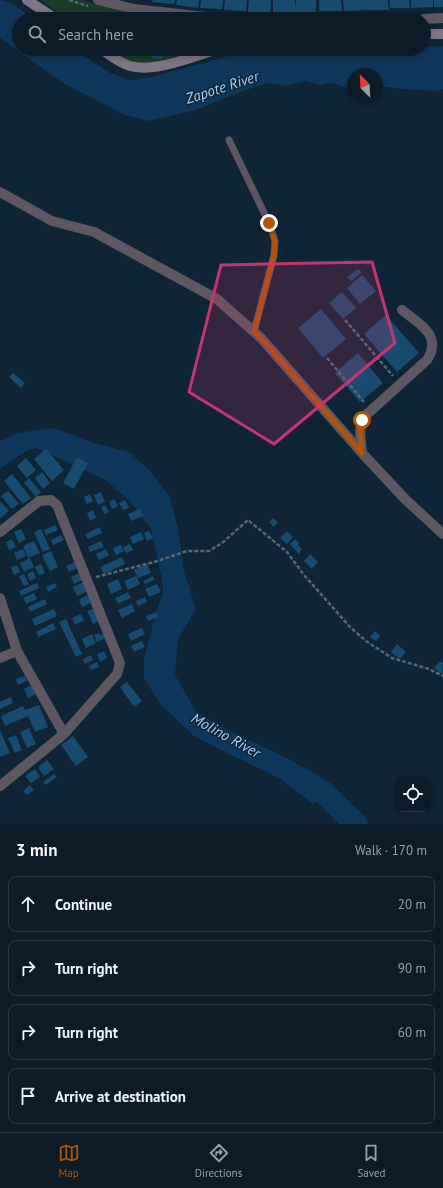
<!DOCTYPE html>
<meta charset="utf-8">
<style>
body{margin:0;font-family:"PT Sans",sans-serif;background:#192834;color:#f1f3f6}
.controls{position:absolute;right:12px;bottom:12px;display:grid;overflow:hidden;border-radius:8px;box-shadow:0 2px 6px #0003}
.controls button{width:36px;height:36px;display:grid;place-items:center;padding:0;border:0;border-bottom:1px solid #2b3945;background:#0b1b28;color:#f1f3f6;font:20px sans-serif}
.compass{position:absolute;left:347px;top:68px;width:36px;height:36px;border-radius:50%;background:#0b1b28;box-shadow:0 2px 6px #0003;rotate:336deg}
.stop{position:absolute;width:12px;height:12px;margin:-9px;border:3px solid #b45309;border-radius:50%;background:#fff}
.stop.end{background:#b45309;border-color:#fff;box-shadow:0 1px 4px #0008}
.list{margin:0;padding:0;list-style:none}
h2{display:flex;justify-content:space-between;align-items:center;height:52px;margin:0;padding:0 16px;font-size:17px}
h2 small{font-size:13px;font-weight:400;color:#9aa1a8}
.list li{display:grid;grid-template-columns:26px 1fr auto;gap:12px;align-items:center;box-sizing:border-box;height:56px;margin:0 8px 8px;padding:0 8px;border:1px solid #2b3945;border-radius:8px}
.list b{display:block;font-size:15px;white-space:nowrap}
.list em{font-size:13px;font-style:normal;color:#9aa1a8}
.icon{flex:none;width:22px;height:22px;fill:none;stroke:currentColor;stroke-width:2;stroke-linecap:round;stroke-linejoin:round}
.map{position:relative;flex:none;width:443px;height:824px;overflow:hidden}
.search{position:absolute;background:#0b1b28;box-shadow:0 2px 6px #0003;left:12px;right:12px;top:12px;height:44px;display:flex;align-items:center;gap:10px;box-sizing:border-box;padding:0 14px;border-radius:22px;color:#9aa1a8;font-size:15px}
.sheet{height:308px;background:#0b1b28}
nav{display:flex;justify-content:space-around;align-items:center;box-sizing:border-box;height:56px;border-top:1px solid #2b3945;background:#0b1b28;font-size:11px;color:#9aa1a8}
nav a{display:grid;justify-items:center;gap:2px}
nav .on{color:#b45309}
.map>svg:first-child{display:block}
.green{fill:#1b3c28}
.water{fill:#0f365b}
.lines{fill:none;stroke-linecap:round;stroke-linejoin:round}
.river{stroke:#0f365b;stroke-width:23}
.building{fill:#194b6e}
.path{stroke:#566877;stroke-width:2.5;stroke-dasharray:4 2;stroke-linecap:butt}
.lane{stroke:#5d5762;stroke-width:7}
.street{stroke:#5d5762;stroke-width:10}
.secondary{stroke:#7e7586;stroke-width:10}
.route{stroke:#b45309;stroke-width:5}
.marked{fill:#c43670;fill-opacity:0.2;stroke:#c43670;stroke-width:3;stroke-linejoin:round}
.labels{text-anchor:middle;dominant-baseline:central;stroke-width:3;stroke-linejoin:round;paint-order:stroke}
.water-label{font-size:15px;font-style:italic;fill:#aacdf3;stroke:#0f2435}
</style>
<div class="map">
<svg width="443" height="824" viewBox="0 0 443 824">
<rect width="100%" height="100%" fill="#0f2435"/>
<path class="green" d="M41,0h41l36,10 72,9h-124z
M107,49h93c-20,6 -58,21 -78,12 -5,-3 -10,-8 -15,-12z"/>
<path class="water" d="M0,0c12,0 23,12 32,19h-13v30h55l34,23 21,8 23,-3 102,-28h170v-2l19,-1v43l-5,2 -34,-2 -27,-3v-12h-24v14h-4l-18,-5 -11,2 -14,-4 -20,5 -18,-3 -28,9 -44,18 -48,11 -23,-6 -62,-32 -63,-45z
M53,428l41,15 35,9 20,18 21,27 8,31 6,43 12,38 -18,30 -3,36 21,37 32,18 63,30 42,30 -20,14 -32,-25 -50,-24 -37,-19 -34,-32 -16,-26v-19l12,-47 7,-19 -1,-14 -11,-50 -21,-28 -26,-22 -68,-31 -10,3 -26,18v-28l17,-8z"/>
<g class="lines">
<path class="river" d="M300,778l23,14 33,32"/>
</g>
<path class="building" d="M153,0h22l-1,4 -22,-2z
M177,0h22l-1,8 -22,-3z
M201,0h22l-1,9 -22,-1z
M225,0h22l-1,11 -22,-1z
M249,0h22l-1,13 -22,-1z
M273,0h22v8l1,-8h20v13h-43z
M319,0h22l1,11h-23z
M343,0h23v10l-22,1z
M366,0h22l1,10h-23z
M390,0h19l1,8h-20z
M411,0h22v7l-22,1z
M434,0h9v7h-9z
M147,49h21v4l-7,6 -9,-1 -5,-7z
M358,269l4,3 -11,9 -4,-4z
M362,275l14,16 -16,13 -13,-16z
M342,292l14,16 -13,11 -14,-16z
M321,309l25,30 -23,19 -25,-30z
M386,315l33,38 -22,19 -33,-38z
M358,353l25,30 -23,19 -25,-29z
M13,373l12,10 -4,5 -12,-11z
M46,449l18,21 -12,11 -18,-22z
M77,457l11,6 -14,26 -11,-6z
M26,458l10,12 -9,8 -10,-12z
M42,472l8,11 -7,6 -8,-11z
M12,474l19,24 -8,6 -19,-23z
M29,478l12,14 -5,5 -12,-14z
M8,491l11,13 -7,5 -11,-13z
M101,492l4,10 -7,3 -4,-10z
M90,494l3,7 -6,3 -3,-7z
M114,499l4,7 -6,3 -3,-7z
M125,500l4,8 -6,2 -4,-7z
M0,501l9,10 -8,7 -1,-1z
M105,505l4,7 -5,2 -3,-7z
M140,509l3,7 -12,5 -3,-7z
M93,510l3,8 -6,3 -3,-8z
M273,518l5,4 -4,5 -5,-5z
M55,525l3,5 -12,5 -2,-5z
M100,527l2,6 -14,6 -3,-5z
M21,529l5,10 -7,4 -5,-11z
M41,529l9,20 -7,3 -9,-20z
M149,531l4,7 -6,3 -3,-8z
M287,531l6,6 -6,7 -7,-6z
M141,532l3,7 -11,5 -3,-7z
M61,535l3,5 -11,5 -2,-5z
M12,539l4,8 -7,3 -3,-8z
M295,539l4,4 -1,2 4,4 -3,5 -9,-10z
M34,541l6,12 -12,5 -5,-12z
M101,541l3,6 -14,5 -2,-5z
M130,544l3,6 -7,3 -3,-6z
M121,545l3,6 -8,4 -3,-7z
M23,549l3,7 -9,4 -3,-7z
M106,549l3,6 -10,5 -3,-6z
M51,551l7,16 -8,4 -8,-16z
M310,554l8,8 -6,7 -8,-8z
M122,557l3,7 -21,10 -4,-7z
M30,558l4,9 -10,5 -4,-9z
M77,561l3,6 -11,5 -3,-6z
M41,564l4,9 -6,2 -4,-8z
M147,564l4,9 -13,5 -4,-8z
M17,565l3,7 -6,3 -3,-8z
M33,571l3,7 -6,3 -3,-7z
M81,572l3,7 -10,5 -3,-7z
M24,574l5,10 -5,2 -5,-10z
M136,576l4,8 -12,6 -4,-9z
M153,576l1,4 -9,4 -2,-3z
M118,579l4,10 -11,5 -4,-10z
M84,582l4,9 -11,5 -4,-9z
M37,583l2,5 -18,8 -2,-5z
M55,583l2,4 -9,5 -2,-5z
M157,584l4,8 -12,5 -4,-8z
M128,592l3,6 -13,6 -3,-6z
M34,593l3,6 -11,5 -3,-6z
M87,595l4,8 -9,4 -3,-7z
M145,597l2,5 -9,4 -2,-5z
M45,599l2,5 -17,8 -2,-5z
M132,604l3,7 -13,7 -4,-8z
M95,608l5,12 -7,4 -6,-13z
M54,609l3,7 -22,10 -3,-7z
M156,612l2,5 -10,4 -2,-5z
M81,614l3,6 -9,5 -3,-7z
M66,619l16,35 -6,3 -17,-35z
M53,623l3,6 -18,8 -2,-5z
M142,628l3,6 -14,7 -3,-7z
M375,631l5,5 -4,5 -6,-4z
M106,632l2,5 -11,5 -3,-7 5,-2 1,2z
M92,634l4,9 -10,5 -4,-9z
M142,641l3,6 -11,5 -3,-6z
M397,644l9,8 -6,7 -9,-7z
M104,651l3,7 -7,4 -3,-8z
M91,655l2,5 -8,4 -2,-5z
M440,661l3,2 -1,12 -8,-7z
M97,662l2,5 -8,3 -2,-4z
M25,676l2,5 -9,4 -2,-6z
M127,682l15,19 -8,6 -14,-20z
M32,685l4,9 -8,4 -4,-9z
M11,697l2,6 -13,6v-7z
M39,705l9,22 -13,5 -7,-16 -23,10 -4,-10 22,-10 2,4z
M29,728l7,16 -9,4 -7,-16z
M0,730l10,23 -10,4z
M16,735l6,15 -7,3 -7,-15z
M73,736l15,21 -12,9 -15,-21z
M47,760l7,9 -10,7 -6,-9z
M35,769l5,8 -9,6 -6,-7z
M54,774l3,3 -11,8 -3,-3z
M30,785l4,5 -7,5 -4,-4z"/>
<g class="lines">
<path class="path" d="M69,0l19,6
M345,320l48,56
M327,358l37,44
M96,577l58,-15 33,-11h22l13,-8 26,-23 39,32 17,23 46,52 16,14 26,17 37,11 14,7"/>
<path class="lane" d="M229,140l40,83 6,18 -1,14 -20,76"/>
<path class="street" d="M98,0l36,9 90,10h45
M424,19l19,-1
M0,192l52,29 42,11 123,67 44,39 101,115 43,46 38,35
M362,453c-1,-13 -5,-27 4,-38l61,-55c16,-25 -8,-36 -25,-50
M0,532l39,-31 12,-1 6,5 63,158 -3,11 -53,60 -47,-83 -17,-53
M0,658l17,-7
M0,786l64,-52"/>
<path class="secondary" d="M27,0l29,19
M424,34h19
M101,49c9,6 18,14 29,17 24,7 64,-10 88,-17"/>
</g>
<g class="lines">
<path class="route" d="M269,223l6,18 -1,14 -20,77 7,6 101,115 -2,-27 2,-6"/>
</g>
<path class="marked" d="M372,262l23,81 -121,101 -85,-52 32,-127z"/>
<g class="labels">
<g class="water-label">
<text transform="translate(222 87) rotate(-18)">Zapote River</text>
<text transform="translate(226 735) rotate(29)">Molino River</text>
</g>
</g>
</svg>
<div class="controls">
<button><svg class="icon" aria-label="locate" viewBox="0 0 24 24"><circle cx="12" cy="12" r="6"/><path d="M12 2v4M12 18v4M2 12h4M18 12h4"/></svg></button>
</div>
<svg class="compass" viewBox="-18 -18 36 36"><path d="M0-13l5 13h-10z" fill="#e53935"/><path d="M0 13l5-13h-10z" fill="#9aa1a8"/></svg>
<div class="stop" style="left:362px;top:420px"></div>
<div class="stop end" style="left:269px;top:223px"></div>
<div class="search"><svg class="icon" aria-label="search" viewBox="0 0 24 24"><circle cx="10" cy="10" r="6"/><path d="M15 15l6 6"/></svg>Search here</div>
</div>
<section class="sheet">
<h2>3 min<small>Walk · 170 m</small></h2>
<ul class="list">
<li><svg class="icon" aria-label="ahead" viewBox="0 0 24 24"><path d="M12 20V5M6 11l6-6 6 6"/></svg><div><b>Continue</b></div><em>20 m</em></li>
<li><svg class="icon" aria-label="right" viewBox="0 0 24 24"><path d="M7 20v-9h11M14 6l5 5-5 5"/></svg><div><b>Turn right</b></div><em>90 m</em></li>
<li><svg class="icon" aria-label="right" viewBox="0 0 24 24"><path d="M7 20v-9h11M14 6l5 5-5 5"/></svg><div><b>Turn right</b></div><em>60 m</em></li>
<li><svg class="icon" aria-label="arrive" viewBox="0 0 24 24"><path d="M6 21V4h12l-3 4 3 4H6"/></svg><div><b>Arrive at destination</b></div></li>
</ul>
</section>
<nav>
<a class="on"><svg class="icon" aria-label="map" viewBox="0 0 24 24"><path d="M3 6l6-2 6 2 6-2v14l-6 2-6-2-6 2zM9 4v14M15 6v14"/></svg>Map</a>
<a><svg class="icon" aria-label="directions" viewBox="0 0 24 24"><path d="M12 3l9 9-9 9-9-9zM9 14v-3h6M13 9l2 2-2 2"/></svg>Directions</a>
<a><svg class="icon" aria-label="saved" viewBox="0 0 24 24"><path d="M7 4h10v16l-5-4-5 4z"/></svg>Saved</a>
</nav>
